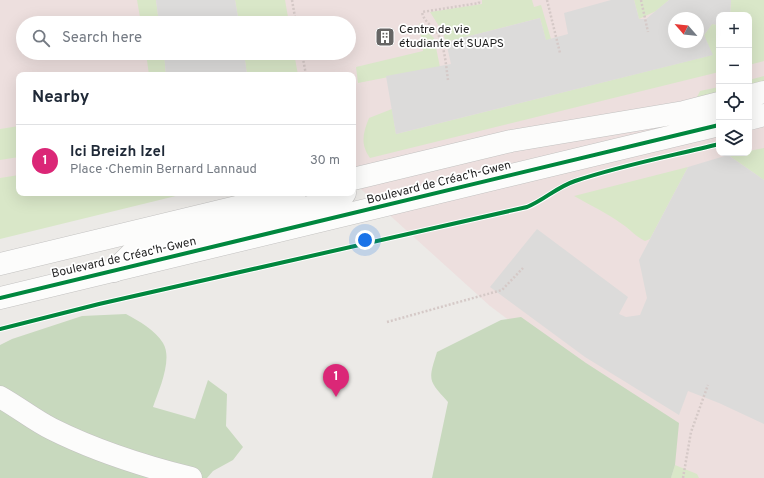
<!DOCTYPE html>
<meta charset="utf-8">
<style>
body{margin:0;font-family:Overpass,sans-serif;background:#f6f6f7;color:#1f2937}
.controls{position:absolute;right:12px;top:12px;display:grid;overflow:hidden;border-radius:8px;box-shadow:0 4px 16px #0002}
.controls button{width:36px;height:36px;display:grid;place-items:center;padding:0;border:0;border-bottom:1px solid #e0e1e3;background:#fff;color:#1f2937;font:20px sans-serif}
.compass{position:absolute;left:668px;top:12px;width:36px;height:36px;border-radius:50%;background:#fff;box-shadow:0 4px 16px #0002;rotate:298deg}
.you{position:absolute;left:365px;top:240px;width:14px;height:14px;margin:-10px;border:3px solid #fff;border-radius:50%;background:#1a73e8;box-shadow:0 0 0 6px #1a73e833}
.badge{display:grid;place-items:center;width:26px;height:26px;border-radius:50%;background:#db2777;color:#fff;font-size:13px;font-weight:700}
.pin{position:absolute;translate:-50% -33px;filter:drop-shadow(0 1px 2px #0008)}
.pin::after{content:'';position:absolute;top:21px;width:14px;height:12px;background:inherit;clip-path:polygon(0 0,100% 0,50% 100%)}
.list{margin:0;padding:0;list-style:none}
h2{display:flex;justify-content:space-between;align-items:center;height:52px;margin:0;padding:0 16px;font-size:17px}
h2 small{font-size:13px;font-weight:400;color:#747a83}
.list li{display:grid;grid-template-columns:26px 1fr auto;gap:12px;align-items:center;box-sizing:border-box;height:72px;padding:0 16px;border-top:1px solid #e0e1e3}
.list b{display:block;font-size:15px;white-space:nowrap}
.list p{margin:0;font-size:13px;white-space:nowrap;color:#747a83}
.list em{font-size:13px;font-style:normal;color:#747a83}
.icon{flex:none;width:22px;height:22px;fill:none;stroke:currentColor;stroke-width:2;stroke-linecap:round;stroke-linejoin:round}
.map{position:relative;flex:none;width:764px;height:478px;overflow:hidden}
.search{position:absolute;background:#fff;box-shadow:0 4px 16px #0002;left:16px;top:16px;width:340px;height:44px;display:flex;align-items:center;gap:10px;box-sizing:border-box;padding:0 14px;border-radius:22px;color:#747a83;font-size:15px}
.panel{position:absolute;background:#fff;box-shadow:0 4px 16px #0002;left:16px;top:72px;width:340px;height:124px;border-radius:8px}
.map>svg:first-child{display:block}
.commercial{fill:#eddfde;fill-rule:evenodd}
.grass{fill:#d9e7c8}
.forest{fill:#c8d9be}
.parking{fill:#dcdbda;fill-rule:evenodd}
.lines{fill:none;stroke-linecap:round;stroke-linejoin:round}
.minor-casing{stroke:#c3c2c1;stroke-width:23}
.tertiary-casing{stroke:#c3c2c1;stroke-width:23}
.path{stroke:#d5c9c7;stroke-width:2.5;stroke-dasharray:2 2;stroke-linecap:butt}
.minor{stroke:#fcfcfb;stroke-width:22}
.tertiary{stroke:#fcfcfb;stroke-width:22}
.cycleway-casing{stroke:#fff;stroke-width:6}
.cycleway{stroke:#00873e;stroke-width:4}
.labels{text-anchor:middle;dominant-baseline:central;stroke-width:3.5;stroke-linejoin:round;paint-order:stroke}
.poi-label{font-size:12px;fill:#1e1e1e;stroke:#fff;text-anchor:start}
.street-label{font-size:12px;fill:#1e1e1e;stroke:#fff}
</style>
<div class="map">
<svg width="764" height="478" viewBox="0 0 764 478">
<rect width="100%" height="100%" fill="#eceae7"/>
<path class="commercial" d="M0,0h764v478h-93l4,-13 -112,-104 -73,-55 -137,-124v-107h-334v118h168l-187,44zM719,15h30v138h-30zM674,18h24v24h-24zM23,23h326v30h-326z"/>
<path class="grass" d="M137,0h19l3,23h-18z
M235,0h50l4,23h-50z
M482,0h50l2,7 7,-2 10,34 -5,2 -6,-23 -94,24 -4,-11 -12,-19 52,-8z
M634,0h35l-13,11 -17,8z
M731,0h33v61l-15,4v-50h-19z
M419,23l15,15 6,29 -82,16 -2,-16 67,-16z
M712,24l7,1v47l-349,86c-10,-14 -7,-25 -1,-40l23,-9 4,25 316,-79 -8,-20z
M146,53h18l2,22h-17z
M244,53h50l4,22h-51z
M764,76v9l-15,3v-8z
M719,87v9l-19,4 -3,-3 3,-6z
M19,126v31l-19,3v-31z
M764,148v32l-36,-25 21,-2v-2z
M688,167l-38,72 -5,2c-9,-4 -15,-12 -23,-17 -15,-11 -32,-19 -48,-28z
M19,175v18h169l-188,46v-61z
M675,465l22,9 2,4h-28z"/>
<path class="forest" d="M126,314c13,7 29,16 37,29 10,16 -4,47 -10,64l42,12 13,-39 19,14 -1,32 17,21 -10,13 -20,11 -6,7h-207v-133l12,-6 70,-23z
M521,317l65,46 93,60 -4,42 -4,13h-239l16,-76c-20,-22 -20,-21 -11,-50l64,-32z"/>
<path class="parking" d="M156,0h79l4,23h-80z
M611,0h23l5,19h7l23,-19h62l-1,15h-11v10l-7,-1 -8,11 9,20 -317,79 -10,-58 65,-12 -5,-22 94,-24 6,22 22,-6 -4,-21zM674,18h24v24h-24z
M164,53h80l3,22h-81z
M728,155l36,25v244l-45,-21 -31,-12 -9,24 -94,-58 -95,-70 47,-58 91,68 -9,17 7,3 14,-2 7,-17 -8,-38 49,-93z"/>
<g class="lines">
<defs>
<path id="minor" d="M114,271l20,-20 207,-52 4,-6
M0,397c18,10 34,23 52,32 44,22 91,37 139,49"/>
<path id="tertiary" d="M749,96l15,-4
M749,119l15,-4
M353,179l158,-38 173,-29 35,-9
M0,264l295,-71
M0,298l719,-173"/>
</defs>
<use href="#minor" class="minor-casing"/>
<use href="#tertiary" class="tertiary-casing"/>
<path class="path" d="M292,0l4,23
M547,0l13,53
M641,0l7,32
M302,53l4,22
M448,80c-2,-14 -3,-32 -10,-46 -5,-9 -14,-11 -16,-22l57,-9v-3
M387,322l115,-32 21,-22
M683,478l8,-46 17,-47"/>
<use href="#minor" class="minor"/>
<use href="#tertiary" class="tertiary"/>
<defs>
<path id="cycleway" d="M0,298l719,-173
M0,329l99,-25 428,-97c17,-7 30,-20 48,-26 47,-16 96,-25 144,-37"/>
</defs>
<use href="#cycleway" class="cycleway-casing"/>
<use href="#cycleway" class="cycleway"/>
</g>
<defs>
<symbol id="building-square" viewBox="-11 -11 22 22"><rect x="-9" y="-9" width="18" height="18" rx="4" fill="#666564" stroke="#fff"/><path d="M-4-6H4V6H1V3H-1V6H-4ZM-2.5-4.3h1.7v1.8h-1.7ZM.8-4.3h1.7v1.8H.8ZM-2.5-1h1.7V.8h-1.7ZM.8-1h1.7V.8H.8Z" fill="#fff"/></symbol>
</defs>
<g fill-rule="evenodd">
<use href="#building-square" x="374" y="26" width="22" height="22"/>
</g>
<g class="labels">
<g class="poi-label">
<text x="399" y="30">Centre de vie<tspan x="399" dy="14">étudiante et SUAPS</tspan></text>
</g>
<g class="street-label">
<text transform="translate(439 183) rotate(-14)">Boulevard de Créac'h-Gwen</text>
<text transform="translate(124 258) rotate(-13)">Boulevard de Créac'h-Gwen</text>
</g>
</g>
</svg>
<div class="controls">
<button>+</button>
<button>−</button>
<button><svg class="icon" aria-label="locate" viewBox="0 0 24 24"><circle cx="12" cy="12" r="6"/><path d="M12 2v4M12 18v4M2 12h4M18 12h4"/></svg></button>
<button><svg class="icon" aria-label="layers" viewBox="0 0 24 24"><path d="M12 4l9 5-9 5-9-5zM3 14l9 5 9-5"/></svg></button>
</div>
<svg class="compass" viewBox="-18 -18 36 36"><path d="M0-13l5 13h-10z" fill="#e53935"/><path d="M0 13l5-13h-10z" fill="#747a83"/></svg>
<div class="you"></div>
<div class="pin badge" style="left:336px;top:397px">1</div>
<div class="search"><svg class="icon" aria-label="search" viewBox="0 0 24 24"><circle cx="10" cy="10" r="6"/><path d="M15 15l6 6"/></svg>Search here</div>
<section class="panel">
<h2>Nearby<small></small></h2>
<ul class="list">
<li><span class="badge">1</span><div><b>Ici Breizh Izel</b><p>Place · Chemin Bernard Lannaud</p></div><em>30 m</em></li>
</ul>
</section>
</div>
